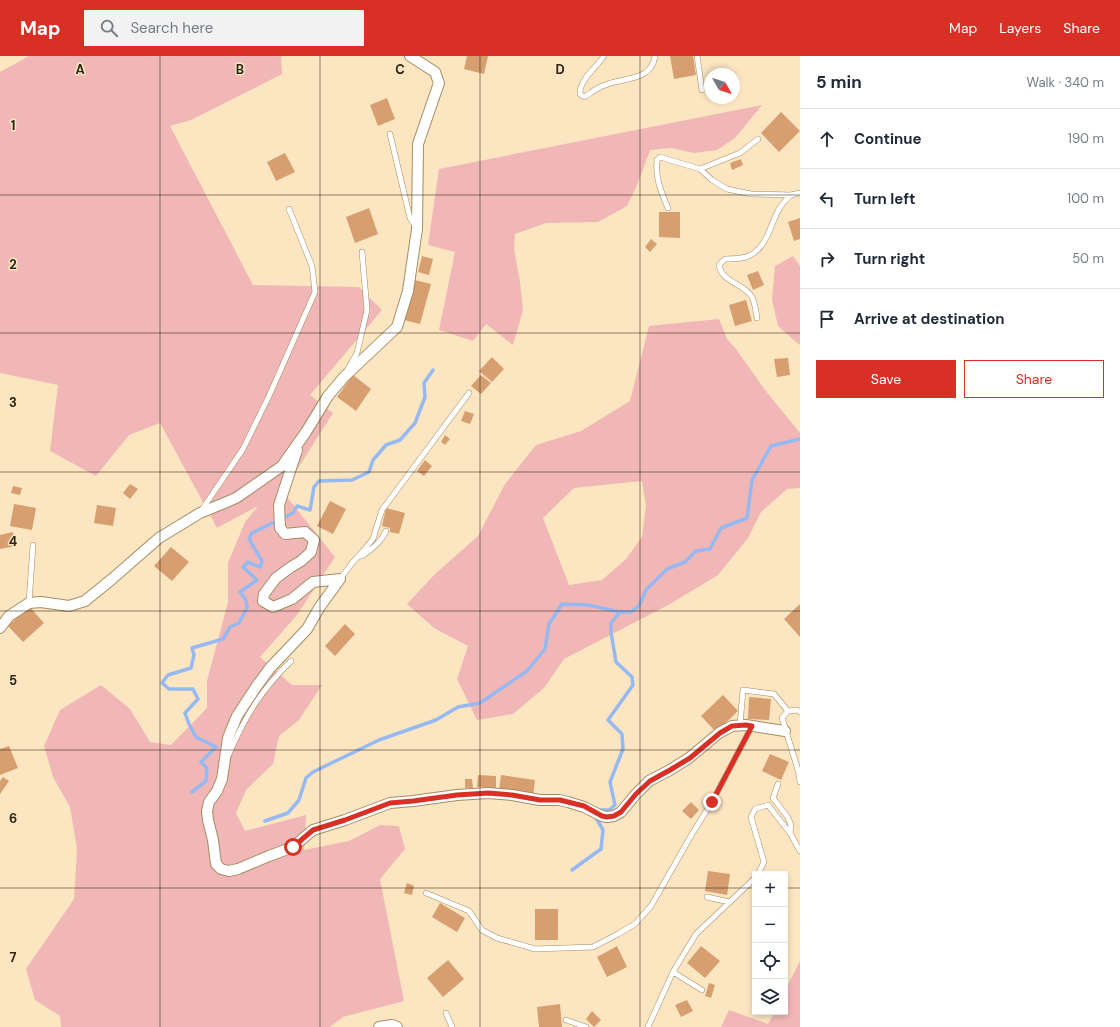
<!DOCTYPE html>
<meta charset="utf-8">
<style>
body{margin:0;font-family:"DM Sans",sans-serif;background:#f2f2f3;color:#1f2937}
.controls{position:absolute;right:12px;bottom:12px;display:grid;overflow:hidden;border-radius:0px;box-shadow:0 2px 6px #0003}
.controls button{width:36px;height:36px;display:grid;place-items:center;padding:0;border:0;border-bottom:1px solid #e0e1e3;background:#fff;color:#1f2937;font:20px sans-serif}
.compass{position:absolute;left:704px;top:12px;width:36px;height:36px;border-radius:50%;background:#fff;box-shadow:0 2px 6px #0003;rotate:129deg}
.stop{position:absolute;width:12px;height:12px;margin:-9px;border:3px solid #d93025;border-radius:50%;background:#fff}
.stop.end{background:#d93025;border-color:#fff;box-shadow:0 1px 4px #0008}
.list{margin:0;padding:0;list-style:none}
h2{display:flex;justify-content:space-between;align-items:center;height:52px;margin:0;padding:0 16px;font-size:17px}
h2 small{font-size:13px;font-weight:400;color:#747a83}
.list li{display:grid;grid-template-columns:26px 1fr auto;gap:12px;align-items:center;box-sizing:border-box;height:60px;padding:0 16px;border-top:1px solid #e0e1e3}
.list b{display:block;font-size:15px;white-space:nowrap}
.list em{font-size:13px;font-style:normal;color:#747a83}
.actions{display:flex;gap:8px;padding:12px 16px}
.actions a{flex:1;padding:9px 0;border:1px solid #d93025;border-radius:0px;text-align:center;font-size:14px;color:#d93025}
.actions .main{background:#d93025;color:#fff}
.icon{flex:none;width:22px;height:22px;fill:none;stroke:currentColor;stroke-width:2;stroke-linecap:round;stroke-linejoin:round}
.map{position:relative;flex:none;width:800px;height:971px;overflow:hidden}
header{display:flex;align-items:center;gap:24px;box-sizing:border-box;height:56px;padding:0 20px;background:#d93025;color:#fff}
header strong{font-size:19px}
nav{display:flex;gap:22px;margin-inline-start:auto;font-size:14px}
.search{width:280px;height:36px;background:#f2f2f3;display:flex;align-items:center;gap:10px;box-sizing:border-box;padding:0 14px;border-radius:0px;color:#747a83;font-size:15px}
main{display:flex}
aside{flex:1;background:#fff}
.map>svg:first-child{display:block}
.green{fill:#f1b7b6;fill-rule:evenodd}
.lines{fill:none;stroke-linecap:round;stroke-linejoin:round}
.stream{stroke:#96b9f2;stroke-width:3.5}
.building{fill:#d79e70}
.lane-casing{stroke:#a68c62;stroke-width:6}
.street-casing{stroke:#a68c62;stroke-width:12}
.lane{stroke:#fff;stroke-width:5}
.street{stroke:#fff;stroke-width:10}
.route{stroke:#d93025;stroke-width:5}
.grid{fill:none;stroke:#2e2412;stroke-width:1;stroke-opacity:0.55}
.grid-label{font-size:13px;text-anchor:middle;font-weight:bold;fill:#2e2412;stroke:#fce6c2;stroke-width:3;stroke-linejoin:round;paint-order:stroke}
</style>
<header>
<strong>Map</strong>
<div class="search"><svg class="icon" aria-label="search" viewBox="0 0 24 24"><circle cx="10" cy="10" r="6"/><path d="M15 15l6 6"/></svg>Search here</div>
<nav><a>Map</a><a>Layers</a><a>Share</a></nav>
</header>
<main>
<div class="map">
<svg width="800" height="971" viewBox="0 0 800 971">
<rect width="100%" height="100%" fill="#fce6c2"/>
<path class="green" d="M29,0h252l1,18 -91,46 -21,6 83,159 106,2 23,23 -72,85 23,18 -50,79 52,65 -38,58 -37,42 32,28h30l-23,35 -20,16 -6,28 -27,26 -10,23 9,18 61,-16 -2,35 45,-9 31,-16 19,1 6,23 -25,30 24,122 -61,16 -13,10h-269l-1,-11 -25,-16 -9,-31 48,-70 3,-50 -7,-42 -17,-30 -9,-31 16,-36 41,-25 29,24 20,33 21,3 36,-37v-27l21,-79v-39l17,-41 13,-16 -41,22 -57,-105 -31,12 -33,41 -46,-25 8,-66 -58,-12v-301z
M762,49l-27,33 -18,12 -23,3 -23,-5 -21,2 -12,33 -11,23 -29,16 -52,1 -31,11 -1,15 6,33 3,28 -10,35 -27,-21 -13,17 -34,-11 16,-78 -27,-7 11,-76z
M793,200l7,10v79l-3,-2 -19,-17 -6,-26 3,-34z
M719,263l8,20 9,10 29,41 35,43v55l-13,1 -26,23 -13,26 -30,37 -48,29 -106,55 -20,29 -31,26 -36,6 -20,-41 11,-33 -34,-18 -27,-24 28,-30 43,-38 27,-52 31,-39 45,-14 49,-30 19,-75zM642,425l4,25 -4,31 -16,22 -24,21 -33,5 -26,-67 31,-30z
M800,905v66h-79l8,-17 39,14 7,-12h10v-21z"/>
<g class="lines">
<path class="stream" d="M192,736l14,-11 1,-13 -6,-6 15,-15 -20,-10 -7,-13 -4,-11 13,-14 -5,-10h-24l-7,-6 6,-8 23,-7 3,-13 -2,-7 31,-9 7,-12 9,-4 8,-15 -1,-8 -6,-8 17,-12 -14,-13 5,-5 12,5 2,-6 -13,-22 3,-6 41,-20 4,-7 13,4 4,-23 5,-6 33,-1 17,-8 4,-12 13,-15 14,-5 15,-17 10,-26 -1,-14 9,-13
M265,765l23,-8 11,-13 7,-22 7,-6 66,-32 57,-20 22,-13 22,-4 47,-32 18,-22 4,-25 13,-20 26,1 32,7h11l8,-6 7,-16 21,-21 18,-7 11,-11 14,-2 11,-21 26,-10 5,-38 19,-34 29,-7
M572,814l29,-21 2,-19 -7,-12 5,-8h8l6,-5 -5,-23 13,-33 -1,-15 -14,-14 25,-35 -1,-8 -16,-15 -5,-30v-9l9,-11"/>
</g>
<path class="building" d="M467,0h21l-4,18 -20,-5z
M670,0h23l3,19 -22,4z
M387,42l8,21 -17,7 -8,-21z
M781,56l19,19 -21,21 -18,-19z
M285,97l10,19 -19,9 -9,-19z
M741,103l2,6 -11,5 -2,-7z
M369,152l9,26 -23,9 -9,-26z
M659,156h21v26l-21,-1z
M800,162v21l-6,2 -6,-19z
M651,183l6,5 -7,8 -5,-5z
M422,200l11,3 -4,16 -11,-3z
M758,215l6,14 -11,5 -6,-15z
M415,224l16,4 -11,40 -20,-5 9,-16z
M746,244l6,21 -17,5 -6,-21z
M492,301l12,12 -12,13 -13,-11z
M788,302l2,17 -13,2 -3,-18z
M353,319l18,14 -15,22 -19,-14z
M481,319l10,8 -10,11 -10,-8z
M465,355l9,3 -4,10 -9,-3z
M445,379l5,4 -5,6 -4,-3z
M425,404l7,6 -8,10 -7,-5z
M130,428l8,5 -8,10 -7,-6z
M13,430l9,2 -2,7 -9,-2z
M330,445l16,8 -13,25 -16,-8z
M14,448l22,4 -4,22 -22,-4z
M97,449l19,3 -3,18 -19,-3z
M386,452l19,5 -6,21 -9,-2v-4l-8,-2z
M13,476l3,14 -16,3v-14z
M171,491l18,15 -17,19 -18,-15z
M800,548v33l-16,-18z
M29,550l15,17 -21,19 -15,-16z
M345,568l10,10 -20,22 -10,-10z
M723,639l15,16 -22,21 -15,-16z
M749,641l22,2 -2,21 -21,-1z
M9,690l9,22 -18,7v-26z
M770,698l19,8 -8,18 -19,-9z
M478,719l18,1v12l-19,-1z
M501,719l34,5 -2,17 -34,-6z
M3,721l6,4 -9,13v-13z
M465,723h7l1,9h-8z
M691,746l8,8 -8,9 -9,-8z
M708,815l22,3 -3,21 -22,-4z
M407,827l7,3 -2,9 -8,-2z
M440,847l25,15 -8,14 -25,-15z
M535,853h23v31h-23z
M617,890l10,21 -20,10 -10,-20z
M701,890l19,15 -15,17 -18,-15z
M448,904l16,19 -21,18 -16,-19z
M709,927l6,2 -4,13 -6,-2z
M687,944l6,11 -12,6 -6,-12z
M560,948l2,23h-23l-2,-20z
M592,955l9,9 -7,7 -8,-8z"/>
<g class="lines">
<defs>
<path id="lane" d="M604,0c-7,11 -25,24 -24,38l4,3 2,-1c6,-4 12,-9 19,-11 19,-8 46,-3 50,-29
M697,0l5,34
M390,78l20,84 6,9
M700,113l40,-16 18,-14
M668,152c-7,-16 -13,-31 -11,-48l3,-3 40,12 12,11 15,9 24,5 40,1 9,-2
M757,262c-1,-6 -2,-15 -5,-21 -8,-14 -30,-14 -33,-32l6,-6c7,0 14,0 21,-2 21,-7 24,-32 33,-48 4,-6 7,-10 12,-14
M348,313l9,-16 10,-43 -5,-58
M201,455l42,-62 26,-53 46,-104 -3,-26 -23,-57
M362,500c10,-7 19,-14 24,-25
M340,523l13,-17 10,-11 10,-12 9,-29 6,-8 81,-109
M29,547l4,-58
M800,656l-3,-2 -9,1 -6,7 16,52 2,12
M740,669l3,-35 31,4 14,17
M229,698c16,-38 33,-65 62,-93
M778,728l-5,14 14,18 4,9 -1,8
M758,818l6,-12 -13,-45 4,-8 13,-4 22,28 10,18
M426,837l43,18 13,19 15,8 38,11 58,-2 25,-13 17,-10 16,-18 41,-72 20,-32 40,-76
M707,841l22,5
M673,916l29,18
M446,957l6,14
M566,964l20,7
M648,971l25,-55 23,-38 59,-56"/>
<path id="street" d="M297,394l-18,55 1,23 5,6 20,-2 9,8 -3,12 -10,9 -10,6 -15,11 -12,16 -1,7 10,6 19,-8 21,-17 27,-3
M340,523l-21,29 -12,21 -37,39 -14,19 -19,29 -9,22 -6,41 -5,12 -8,11 -2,9 1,9 5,20 3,24 5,5 8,2 9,-2 31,-13 24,-9 20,-17 32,-10 45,-17 23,-2 44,-6 31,-2 24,2 28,5h19l9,2 16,5 18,9 5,1 7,-1 7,-4 15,-18 13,-13 21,-11 19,-12 30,-25 13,-7 14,-1 39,6
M0,572l9,-12 20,-13 12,-1 28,4 16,-5 27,-22 47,-41 41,-25 36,-15 46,-32 24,-34 22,-36 16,-19 53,-50 11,-36 9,-62 1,-85 21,-61 -4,-11 -25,-16
M379,971l13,-2 5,2"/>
</defs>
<use href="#lane" class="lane-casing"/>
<use href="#street" class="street-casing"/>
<use href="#lane" class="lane"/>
<use href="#street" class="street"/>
</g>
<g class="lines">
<path class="route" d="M293,791l20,-17 32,-10 45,-17 23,-2 44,-6 31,-2 24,2 28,5h20l24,6 18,10 5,1 7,-1 7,-4 15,-18 14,-13 20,-11 20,-12 30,-25 12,-7 14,-1 6,1 -40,76"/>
</g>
<path class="grid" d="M160,0v971M320,0v971M480,0v971M640,0v971M0,139h800M0,277h800M0,416h800M0,555h800M0,694h800M0,832h755M785,832h15"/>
<g class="grid-label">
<text x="80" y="18">A</text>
<text x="240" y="18">B</text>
<text x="400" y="18">C</text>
<text x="560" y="18">D</text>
<text x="13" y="74">1</text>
<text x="13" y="213">2</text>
<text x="13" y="351">3</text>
<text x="13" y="490">4</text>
<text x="13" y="629">5</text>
<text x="13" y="767">6</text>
<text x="13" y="906">7</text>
</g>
</svg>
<div class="controls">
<button>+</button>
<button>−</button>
<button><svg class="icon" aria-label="locate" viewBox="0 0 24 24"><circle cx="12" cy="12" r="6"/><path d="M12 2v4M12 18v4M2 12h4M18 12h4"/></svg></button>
<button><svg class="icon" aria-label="layers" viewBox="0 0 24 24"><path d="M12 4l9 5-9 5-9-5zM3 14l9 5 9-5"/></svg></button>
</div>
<svg class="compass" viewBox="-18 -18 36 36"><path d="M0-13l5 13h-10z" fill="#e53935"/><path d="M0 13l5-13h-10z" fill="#747a83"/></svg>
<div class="stop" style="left:293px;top:791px"></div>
<div class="stop end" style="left:712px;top:746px"></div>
</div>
<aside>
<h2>5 min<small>Walk · 340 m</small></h2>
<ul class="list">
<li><svg class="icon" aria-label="ahead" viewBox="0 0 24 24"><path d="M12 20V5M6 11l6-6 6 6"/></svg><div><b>Continue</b></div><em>190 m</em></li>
<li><svg class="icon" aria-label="left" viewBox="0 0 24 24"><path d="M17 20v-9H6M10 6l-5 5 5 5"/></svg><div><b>Turn left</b></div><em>100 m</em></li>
<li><svg class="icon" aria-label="right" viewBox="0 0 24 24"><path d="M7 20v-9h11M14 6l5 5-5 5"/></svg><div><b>Turn right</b></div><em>50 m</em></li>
<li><svg class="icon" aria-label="arrive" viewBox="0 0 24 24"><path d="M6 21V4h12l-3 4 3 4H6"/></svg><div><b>Arrive at destination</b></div></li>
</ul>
<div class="actions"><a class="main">Save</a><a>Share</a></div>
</aside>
</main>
